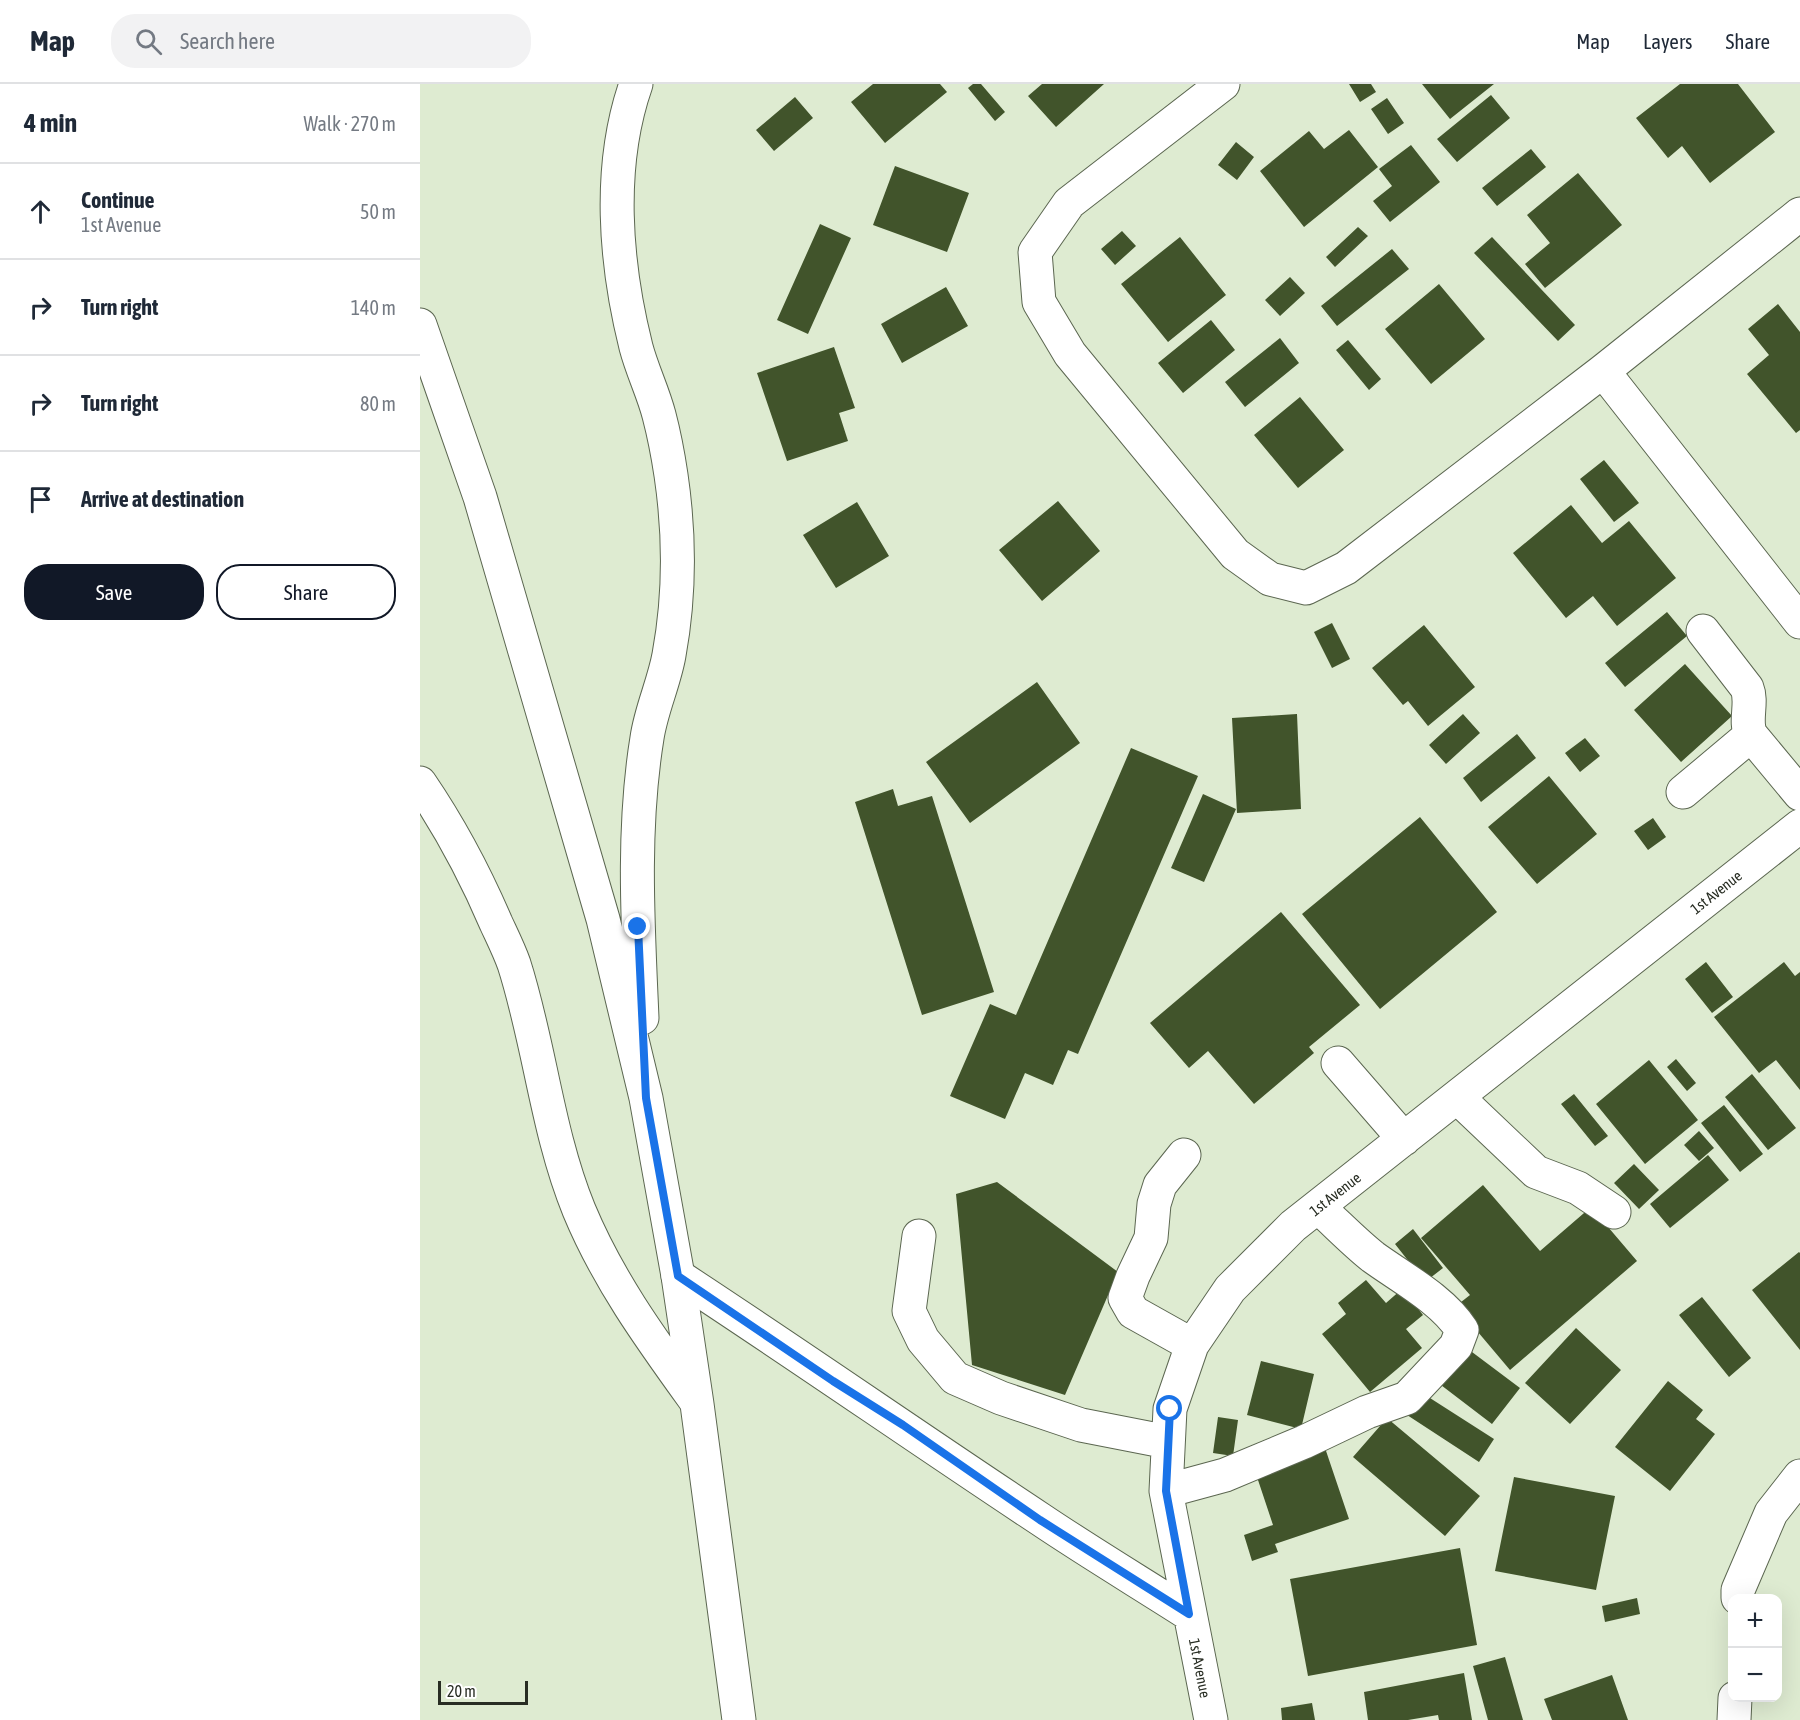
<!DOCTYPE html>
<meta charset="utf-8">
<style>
body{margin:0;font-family:"Asap Condensed",sans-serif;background:#f2f2f3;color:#1f2937}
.controls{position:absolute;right:18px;bottom:18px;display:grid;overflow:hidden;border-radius:12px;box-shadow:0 6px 24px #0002}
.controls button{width:54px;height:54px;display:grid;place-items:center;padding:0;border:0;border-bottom:2px solid #e0e1e3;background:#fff;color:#1f2937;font:30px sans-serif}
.scale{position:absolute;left:18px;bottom:15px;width:90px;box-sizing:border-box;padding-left:6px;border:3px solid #282d23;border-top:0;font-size:16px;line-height:21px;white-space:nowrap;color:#282d23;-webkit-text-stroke:4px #fff;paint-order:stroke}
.stop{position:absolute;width:18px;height:18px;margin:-14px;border:4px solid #1a73e8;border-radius:50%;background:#fff}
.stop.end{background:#1a73e8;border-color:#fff;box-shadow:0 2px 6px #0008}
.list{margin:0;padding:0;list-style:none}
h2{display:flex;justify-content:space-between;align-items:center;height:78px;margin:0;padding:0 24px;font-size:26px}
h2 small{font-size:20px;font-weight:400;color:#747a83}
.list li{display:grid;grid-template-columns:39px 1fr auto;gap:18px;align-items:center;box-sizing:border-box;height:96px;padding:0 24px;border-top:2px solid #e0e1e3}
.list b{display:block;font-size:22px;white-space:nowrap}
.list p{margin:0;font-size:20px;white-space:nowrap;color:#747a83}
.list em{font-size:20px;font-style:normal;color:#747a83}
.actions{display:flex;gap:12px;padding:18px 24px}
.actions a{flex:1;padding:14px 0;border:2px solid #111827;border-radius:24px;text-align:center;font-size:21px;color:#111827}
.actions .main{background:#111827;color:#fff}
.icon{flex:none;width:33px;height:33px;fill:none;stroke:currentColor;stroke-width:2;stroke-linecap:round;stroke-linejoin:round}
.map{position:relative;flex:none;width:1380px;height:1636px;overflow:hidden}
header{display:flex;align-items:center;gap:36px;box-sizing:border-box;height:84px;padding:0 30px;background:#fff;border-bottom:2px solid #e0e1e3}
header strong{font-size:28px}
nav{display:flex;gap:33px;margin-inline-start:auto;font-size:21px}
.search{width:420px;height:54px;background:#f2f2f3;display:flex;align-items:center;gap:15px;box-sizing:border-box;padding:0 21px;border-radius:24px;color:#747a83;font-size:22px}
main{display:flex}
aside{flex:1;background:#fff}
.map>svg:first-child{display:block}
.building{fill:#41542b}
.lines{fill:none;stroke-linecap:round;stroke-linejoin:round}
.minor-casing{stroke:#5b6650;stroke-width:35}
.major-casing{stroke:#5b6650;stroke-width:35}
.minor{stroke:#fff;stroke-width:33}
.major{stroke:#fff;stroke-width:33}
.route{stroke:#1a73e8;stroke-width:8}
.labels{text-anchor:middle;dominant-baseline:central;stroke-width:6;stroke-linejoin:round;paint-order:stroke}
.street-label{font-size:15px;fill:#282d23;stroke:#fff}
</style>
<header>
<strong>Map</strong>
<div class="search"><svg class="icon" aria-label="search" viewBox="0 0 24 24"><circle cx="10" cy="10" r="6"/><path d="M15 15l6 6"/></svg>Search here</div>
<nav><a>Map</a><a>Layers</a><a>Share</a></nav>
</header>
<main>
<aside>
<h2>4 min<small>Walk · 270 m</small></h2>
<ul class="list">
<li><svg class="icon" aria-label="ahead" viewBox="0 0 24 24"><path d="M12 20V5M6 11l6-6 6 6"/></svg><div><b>Continue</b><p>1st Avenue</p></div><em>50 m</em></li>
<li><svg class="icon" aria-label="right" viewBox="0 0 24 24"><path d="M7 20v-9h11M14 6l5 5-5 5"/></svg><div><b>Turn right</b></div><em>140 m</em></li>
<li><svg class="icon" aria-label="right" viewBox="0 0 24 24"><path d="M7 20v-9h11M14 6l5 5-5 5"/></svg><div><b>Turn right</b></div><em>80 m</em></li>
<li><svg class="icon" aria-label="arrive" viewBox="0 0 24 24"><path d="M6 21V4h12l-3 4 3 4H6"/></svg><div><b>Arrive at destination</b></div></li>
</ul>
<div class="actions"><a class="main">Save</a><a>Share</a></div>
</aside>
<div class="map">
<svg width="1380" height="1636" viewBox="0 0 1380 1636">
<rect width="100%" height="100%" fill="#deebd1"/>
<path class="building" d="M453,0h67l7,8 -62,51 -34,-41z
M553,0h8l24,28 -10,9 -27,-33z
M622,0h62l-48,43 -28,-31z
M929,0h22l5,8 -16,10z
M1002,0h72l-44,35z
M1260,0h58l37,48 -65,51 -28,-37 -14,12 -32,-40z
M1071,11l19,23 -53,44 -20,-23z
M375,13l18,21 -39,33 -18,-21z
M967,14l17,25 -16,11 -17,-25z
M929,46l29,37 -74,60 -44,-56 49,-40 15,18z
M816,58l18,15 -17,23 -19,-15z
M991,61l29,37 -50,40 -17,-21 19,-15 -13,-17z
M1111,65l15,18 -49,39 -15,-18z
M475,82l74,27 -22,59 -74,-27z
M1158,89l44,52 -77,63 -20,-24 25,-21 -23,-28z
M400,140l31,14 -43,96 -31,-14z
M938,143l10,9 -33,31 -9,-10z
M702,147l14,15 -21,19 -14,-16z
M760,153l46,58 -58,47 -47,-58z
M1072,153l83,88 -17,16 -84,-88z
M972,165l17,20 -72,57 -16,-20z
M870,193l15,16 -25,23 -15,-16z
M1019,200l46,55 -54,45 -46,-55z
M526,203l22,39 -66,37 -21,-39z
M1358,220l22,28v98l-4,3 -49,-59 22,-19 -21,-26z
M791,236l24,30 -52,43 -25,-30z
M860,254l19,25 -54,44 -20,-25z
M928,256l33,39 -12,11 -33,-40z
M414,263l21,61 -16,5 9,28 -61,20 -30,-88z
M880,313l44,53 -46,38 -44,-53z
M1184,376l35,43 -25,19 -34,-43z
M638,417l42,50 -58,50 -43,-51z
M437,418l32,54 -53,32 -33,-53z
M1151,421l31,38 27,-22 47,57 -59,48 -24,-30 -27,22 -53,-65z
M1247,528l20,24 -62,51 -20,-24z
M912,539l18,36 -18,9 -18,-36z
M1004,541l51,62 -47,39 -20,-25 -5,4 -31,-37z
M1265,580l47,52 -51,46 -47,-52z
M617,598l43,61 -110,80 -44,-61z
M877,630l4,95 -64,4 -5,-95z
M1043,630l17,19 -34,31 -17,-19z
M1097,650l19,24 -55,44 -18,-24z
M1165,654l15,18 -20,16 -15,-19z
M711,664l67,28 -120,278 -10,-4 -15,35 -28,-12 -20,46 -55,-23 40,-92 26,11z
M1129,692l48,58 -60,50 -49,-57z
M473,705l5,17 34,-10 62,196 -72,23 -67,-213z
M783,710l33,15 -32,73 -33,-14z
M1000,733l77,95 -117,97 -78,-95z
M1233,734l13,19 -18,13 -14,-19z
M861,828l79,93 -51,42 5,6 -60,51 -46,-53 -19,17 -39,-45z
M1286,878l27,35 -21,16 -27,-34z
M1364,878l11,14 5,-4v118l-24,-30 -17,13 -45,-56z
M1256,975l20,24 -9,8 -20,-24z
M1229,976l49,60 -53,44 -49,-60z
M1332,990l44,54 -28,22 -43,-53z
M1154,1010l34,42 -13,10 -34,-42z
M1304,1021l39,49 -23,18 -39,-49z
M1279,1047l15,17 -15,13 -15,-16z
M1288,1071l21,25 -59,48 -20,-24z
M1214,1080l25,26 -20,19 -25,-26z
M577,1098l121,90 -53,123 -93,-30 -16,-171z
M1063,1101l57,66 51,-44 46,54 -127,109 -54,-64 14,-11 -49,-57z
M993,1145l30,39 -18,14 -30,-38z
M1379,1168l1,1v97l-48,-60z
M946,1196l20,23 16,-14 21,26 -17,14 16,19 -52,44 -48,-58 24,-20 -8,-11z
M1282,1213l49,61 -22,19 -50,-62z
M1156,1244l45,42 -51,54 -45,-41z
M1044,1262l56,42 -28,36 -55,-42z
M841,1277l53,13 -13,55 -54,-14z
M1248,1297l35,29 -7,9 19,15 -45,57 -55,-44z
M999,1307l75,48 -15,23 -75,-49z
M798,1333l20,3 -5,36 -20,-3z
M967,1334l93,78 -35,40 -92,-79z
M902,1355l27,80 -74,25 3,8 -26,9 -8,-26 29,-10 -17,-51z
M1094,1393l101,19 -19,94 -101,-19z
M1040,1464l17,97 -169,31 -18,-97z
M1217,1514l3,16 -35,8 -3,-16z
M1085,1573l18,63h-35l-15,-54z
M1044,1589l8,47h-33l-1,-5 -30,5h-40l-4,-28z
M1192,1591l16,45h-76l-8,-21z
M892,1619l3,17h-33l-1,-12z"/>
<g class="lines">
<defs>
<path id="minor" d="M803,0l-154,119 -34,49 4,50 31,52 165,200 35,25 36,9 40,-20 257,-197 197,-157
M1183,287l197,251
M1283,547l44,57c6,15 -3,33 4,47l49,59
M1263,708l68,-57
M918,979l66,76
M1037,1013l79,75 42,16 36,24
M764,1071l-24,30 -6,19 -3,34 -18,38 -8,22 8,14 59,33
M499,1152l-10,75 14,29 32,38 46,20 80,27 87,17
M258,1192c122,80 241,163 362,243 49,33 99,63 149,95
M746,1407l59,-16 79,-33 63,-30 40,-14 49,-52 6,-16c-19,-30 -60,-52 -89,-73 -19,-15 -37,-34 -55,-50
M1318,1514v-8l33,-77 29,-37
M791,1636l-45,-229 4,-82 22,-64 38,-56 63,-63 507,-400
M1314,1636l1,-22"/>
<path id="major" d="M216,0c-29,83 -21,179 0,263 6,23 17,45 23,68 5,19 9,40 12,60 9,61 9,120 -2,180 -5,28 -18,55 -22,83 -15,92 -9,188 -5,280
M0,241l60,172 123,422 43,179 32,178 19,128 42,316
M0,699c30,44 55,91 76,140 6,13 13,27 18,41 26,81 33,168 65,246 29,70 72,129 116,190"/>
</defs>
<use href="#minor" class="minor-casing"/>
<use href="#major" class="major-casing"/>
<use href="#minor" class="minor"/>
<use href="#major" class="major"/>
</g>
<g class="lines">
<path class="route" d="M218,843l8,171 32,178 155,105 70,44 137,95 149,94 -23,-123 4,-82"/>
</g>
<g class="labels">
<g class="street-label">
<text transform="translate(1296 808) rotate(-38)">1st Avenue</text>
<text transform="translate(915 1110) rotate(-38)">1st Avenue</text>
<text transform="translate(780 1584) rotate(79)">1st Avenue</text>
</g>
</g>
</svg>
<div class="controls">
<button>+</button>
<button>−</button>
</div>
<div class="scale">20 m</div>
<div class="stop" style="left:750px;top:1325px"></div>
<div class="stop end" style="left:218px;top:843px"></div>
</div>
</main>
